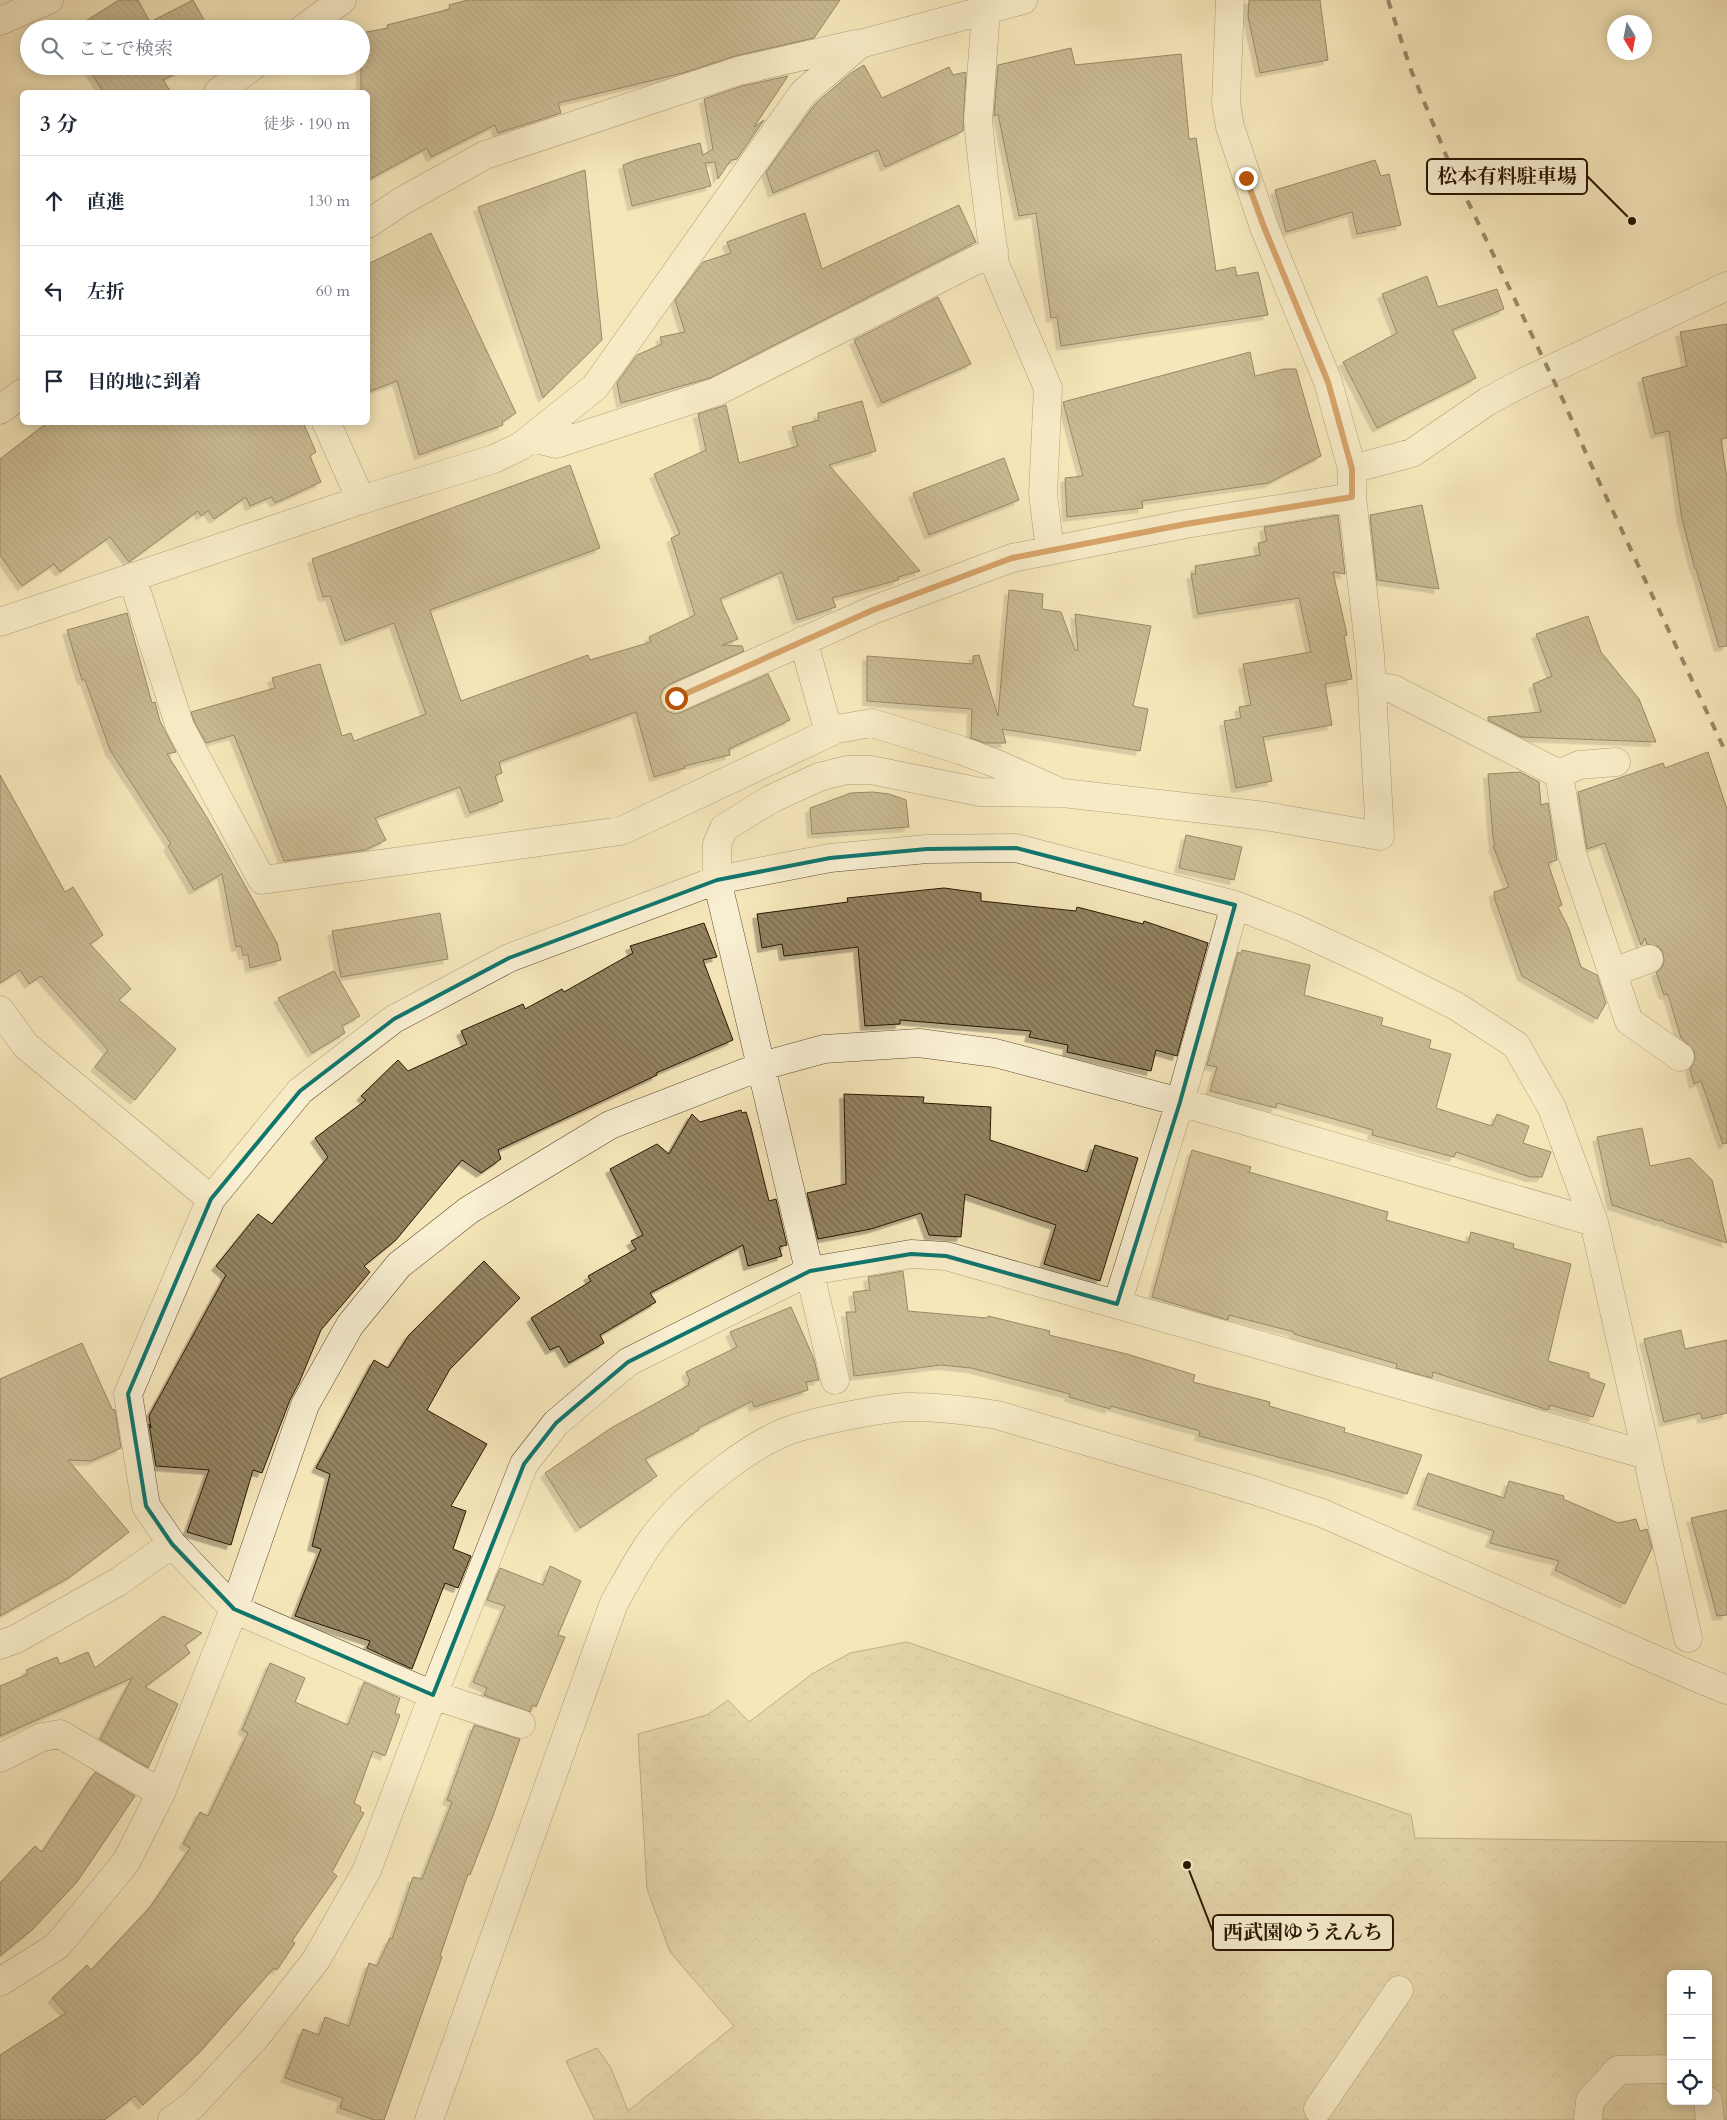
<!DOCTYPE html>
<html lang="ja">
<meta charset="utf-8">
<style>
body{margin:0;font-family:Cardo,"Noto Serif JP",serif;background:#f2f2f3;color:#1f2937}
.controls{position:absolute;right:15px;bottom:15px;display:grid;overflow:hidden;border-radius:8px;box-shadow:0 2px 12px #0003}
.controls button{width:45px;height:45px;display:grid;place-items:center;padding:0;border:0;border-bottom:1px solid #e0e1e3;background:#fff;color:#1f2937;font:25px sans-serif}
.compass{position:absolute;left:1607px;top:15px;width:45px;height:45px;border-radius:50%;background:#fff;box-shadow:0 2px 12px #0003;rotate:170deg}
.stop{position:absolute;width:15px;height:15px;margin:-11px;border:4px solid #b45309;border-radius:50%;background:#fff}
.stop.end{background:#b45309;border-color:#fff;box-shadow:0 1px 5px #0008}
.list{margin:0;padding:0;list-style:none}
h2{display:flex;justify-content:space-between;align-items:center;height:65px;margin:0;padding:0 20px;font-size:21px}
h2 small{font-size:16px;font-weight:400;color:#747a83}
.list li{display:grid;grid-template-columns:32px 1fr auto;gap:15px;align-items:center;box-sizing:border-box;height:90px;padding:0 20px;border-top:1px solid #e0e1e3}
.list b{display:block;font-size:19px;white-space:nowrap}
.list em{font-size:16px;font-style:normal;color:#747a83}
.icon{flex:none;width:28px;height:28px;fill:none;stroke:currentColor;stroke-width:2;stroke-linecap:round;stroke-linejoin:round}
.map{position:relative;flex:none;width:1727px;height:2120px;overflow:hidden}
.search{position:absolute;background:#fff;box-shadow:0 2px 12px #0003;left:20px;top:20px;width:350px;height:55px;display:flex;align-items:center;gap:12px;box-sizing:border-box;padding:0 18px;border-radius:28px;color:#747a83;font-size:19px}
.panel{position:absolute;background:#fff;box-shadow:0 2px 12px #0003;left:20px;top:90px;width:350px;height:335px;border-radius:8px}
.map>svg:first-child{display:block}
.park{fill:url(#park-crowns);stroke:#7e6e4e;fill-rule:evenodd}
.building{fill:url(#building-back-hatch);stroke:#291700;filter:url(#shadow)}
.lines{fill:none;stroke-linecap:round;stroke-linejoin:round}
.minor-casing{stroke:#5c4b2f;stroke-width:29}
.minor{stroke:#f9efd3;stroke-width:28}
.rail{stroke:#291700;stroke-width:4;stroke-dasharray:9 9;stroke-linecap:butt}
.route{stroke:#b45309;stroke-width:6}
.marked{fill:none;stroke:#0f766e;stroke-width:4;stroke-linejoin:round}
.leader{fill:none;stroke:#291700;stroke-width:2}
.callout-dot{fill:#291700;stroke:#f9efd3;stroke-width:2}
.callout{fill:#f9efd3;stroke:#291700;stroke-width:2}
.callout-label{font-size:20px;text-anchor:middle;font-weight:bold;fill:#291700}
</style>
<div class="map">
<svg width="1727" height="2120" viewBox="0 0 1727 2120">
<defs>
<pattern id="park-crowns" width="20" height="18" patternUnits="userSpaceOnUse" patternTransform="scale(1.25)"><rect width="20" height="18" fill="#d3c49b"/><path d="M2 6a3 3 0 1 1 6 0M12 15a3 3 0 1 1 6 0" fill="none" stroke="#b5a884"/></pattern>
<pattern id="building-back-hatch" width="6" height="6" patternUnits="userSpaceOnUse" patternTransform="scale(1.25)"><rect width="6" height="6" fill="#948361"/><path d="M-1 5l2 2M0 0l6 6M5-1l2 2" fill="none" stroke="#796a4e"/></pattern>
<filter id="shadow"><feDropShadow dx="-4.5" dy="4.5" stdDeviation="0" flood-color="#0004"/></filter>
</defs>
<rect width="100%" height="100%" fill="#f6e7bb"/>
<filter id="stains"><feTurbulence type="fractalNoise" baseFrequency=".004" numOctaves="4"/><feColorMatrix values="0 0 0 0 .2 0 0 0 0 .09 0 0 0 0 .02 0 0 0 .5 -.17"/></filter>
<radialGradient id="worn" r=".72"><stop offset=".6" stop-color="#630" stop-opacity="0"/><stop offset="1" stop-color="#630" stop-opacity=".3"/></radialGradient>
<path class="park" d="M907,1642l504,173 4,23 312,4v278h-1132l-29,-59 31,-13 14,20 17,43 106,-85 -64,-74 -23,-63 -9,-155 69,-19 21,-15 21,22 63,-48 38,-21zM1671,1974h37v127h-37z"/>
<path class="building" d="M119,0h19l12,22 43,-22 16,29h-136z
M468,0h372l-26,38 -79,18 -52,17 -125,30 3,10 -63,20 -3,-8 -64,32 -4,-9 -59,32v-88h-7v-59l27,-5 -1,-3 63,-16 -1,-4z
M1249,0h71l8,60 -68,13 -12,-57z
M1071,48l4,17 106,-11 8,85 7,-1 20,133 19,-4 2,9 21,-4 10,43 -207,31 -4,-29 -6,1 -15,-105 -17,3 -21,-102 -4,2 4,-51z
M864,65l18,33 67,-31 4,8 13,-3 -3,59 -78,36 -7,-17 -105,43 -7,-21 49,-68 36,-31z
M87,66h102l-26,14 8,12h-68z
M788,76l-34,51 10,-7 -27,39 -6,1 -13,19 -3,-17 -10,1 6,23 -79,20 -9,-41 13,-5 64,-17 3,12 10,-6 -9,-50 38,-13z
M1375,160l6,16 8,-2 12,51 -44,9 -5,-22 -66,20 -11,-42z
M585,170l17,170 -59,58 -65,-191z
M959,205l17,37 -266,136 -89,25 -4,-20 20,-28 25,-11 -2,-7 25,-5 -10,-32 28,-38 28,-9 -4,-11 78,-29 17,56z
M431,233l85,180 -14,9 1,3 -84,30 -22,-74 -29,11v-128z
M1427,276l11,31 59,-18 7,20 -52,21 24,48 -99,50 -34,-66 54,-29 -15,-39z
M938,297l33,67 -89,39 -28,-63z
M1727,324v114l-6,1 6,39v168l-8,1 -23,-78h-1l-13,-50 -13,-88 -14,3 -13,-56 45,-12 -7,-34z
M1250,352l5,24 29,-7h12l25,87 -53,27 -126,18 1,7 -76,9 -2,-39 18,-2 -20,-74z
M862,401l14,50 -47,14 91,106 -22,6v3l-66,18 4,9 -39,13 -15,-48 -62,27 18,40 -16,6 20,1 2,5 -74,33 -7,5 -3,8 2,8 5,6 8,3 7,-2 86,-38 22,46 -61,29 1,6 -46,11 1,2 -31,9 -18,-65 -137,50 3,11 -7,3 8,25 -33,12 -10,-26 -85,31 11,22 -21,10 -81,11 -50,-126 -28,8 -12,-22 -3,-9 84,-24 -3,-10 48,-14 22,72 9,-3 3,8 72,-27 -32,-91 -49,18 -15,-45 -7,1 -11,-38 258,-94 30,83 -170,62 31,91 127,-46 2,5 61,-18 -2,-5 46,-22 -24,-77 9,-4 -26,-60 52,-24 -8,-36 28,-9 13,58 59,-17 -6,-19 27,-7 -1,-7z
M48,422h255l13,30 -6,4 11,26 -46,21 -4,-6 -21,9 -4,-9 -32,22 -6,-8 -7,5 -3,-5 -69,51 -19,-25 -50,35 -6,-8 -32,22 -22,-31v-96z
M1004,458l15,42 -90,35 -16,-42z
M1422,505l17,84 -62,-9 -7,-65z
M1338,515l7,59 -12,-2 14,63 -3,1 8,43 -27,5 7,41 -69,12 9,44 -36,7 -12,-67 17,-3 -2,-11 12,-2 -8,-41 68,-12 -12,-54 -101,16 -7,-40h5l-1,-8 65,-11 -2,-12 9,-2 -3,-14z
M1009,590l34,4 -1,15 19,3 14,38h3l-3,-36 76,12 -18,80 15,3 -8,42 -138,-22 4,14h-21l-14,-5 1,-29 -105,-8v-45l106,8v-8l6,-1 19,61z
M127,613l25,90 3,-1 5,19 16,31 -9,2 41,65 69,124 4,17 -31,8 -2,-13h-5l-2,-9 -5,1 -14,-73 -28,16 -26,-44 3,-2 -61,-94 -25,-70h-3l-15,-50z
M1588,616l13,36 38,47 17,43 -135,-5 -33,-17v-3l53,-5 -8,-28 19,-8 -16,-42z
M1708,752l19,57v334l-4,1 -22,-63 -7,3 -4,-15 5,-10 -1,-8 -13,-13 -12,-40 -2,-4 -3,1 -8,-23 5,-3 3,-7 -1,-9 -4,-6 -12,-3 -2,-6 -4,7 -36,-102 -18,6 -9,-57 85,-29 2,5z
M1520,772l19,10 2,23 7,-2 9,57 -9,3 14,42 -4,2 11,22 12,38 16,8 9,28 -9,16 -75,-43 -27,-76 -1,-8 15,-5 -16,-41 2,-1 -2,-7 -5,-64z
M0,775l65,117 8,-5 30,48 -13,9 41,45 -12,11 57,49 -41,51 -40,-33 13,-17 -67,-74 -12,8 -9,-14 -20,13z
M873,792l16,2 17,6 3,27 -97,7 -2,-26 41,-15z
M1186,835l56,12 -8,33 -55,-12z
M944,888l37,5v8l95,10 1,-4 66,17 1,-3 64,22 -31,113 -21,-6 -5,21 -84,-19 1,-7 -39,-8 2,-6 -131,-11v4l-35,2 -7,-79 -74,9 -2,-12 -20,4 -5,-34 91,-12 -1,-4z
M440,913l8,46 -107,18 -9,-46z
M704,923l13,34 -14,3 30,80 -77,33 1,2 -159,75 3,9 -20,14 -19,-13 -66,80 -32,26 6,6 -49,58 -22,53 -9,17 -28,73 -9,-3 -22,75 -44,-13 22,-62 -53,-4 -7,-42 2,4 -2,-12 77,-141 -10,-9 42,-52 14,10 56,-67 -13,-19 51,-38 -5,-4 37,-36 10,11 59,-27 -6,-13 62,-27 2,5 37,-20 2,3 69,-39 -3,-7z
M1242,950l68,15 -6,30 79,23 -2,7 50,15 -2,8 22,6 -15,54 56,18 5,-12 32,12 -6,17 28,9 -9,25h-12l-74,-25 -2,5 -82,-22 1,-5 -96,-27 -1,5 -66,-17 7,-24 -10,-2 31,-113 3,2z
M334,971l26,45 -18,10 3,7 -33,20 -34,-55z
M844,1094l80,3 -1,6 68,4 -1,33 97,32 8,-27 43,13 -38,123 -56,-17 12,-39 -91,-31 -4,43 -32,-2 -8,-22 -50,16 -53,10 -11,-46 39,-9z
M741,1110l1,3 4,-1 5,16 18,73 7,-2 11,46 -8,2 3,9 -34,10 -5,-21 -93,48 6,9 -56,33 4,8 -35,20 -10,-17 -9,4 -19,-32 60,-37 -3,-5 48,-27 -5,-8 12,-6 -33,-66 47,-25 12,10 23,-40 8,8z
M1642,1128l8,38 40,-8 22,22 15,63 -63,-21 -1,-2 -3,1 -48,-16 -15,-68z
M1192,1150l59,17 -2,5 139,40 -2,8 82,23 3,-11 43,12 -1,4 58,16 -23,97 41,12v5l16,6 -12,33 -43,-12 -2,5 -115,-38 -1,6 -36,-10 1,-4 -103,-30v-2l-65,-17 -1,5 -76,-23z
M484,1261l36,37 -70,71 -23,41 60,34 -36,62 15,5 -13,38 18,7 -13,32 -13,-5 -33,86 -45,-21 3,-7 -75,-25 26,-67 -9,-3 18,-72 -14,-6 58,-108 14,8 21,-33z
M903,1271l5,40 79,7 1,-2 62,15 -1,4 78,19 68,21 -2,7 77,20 -1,4 76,22 -1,4 78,23 -15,39 -73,-22 -135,-36 1,-5 -89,-25 -1,3 -41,-12 1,-3 -99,-26 -30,-3 -87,11 -8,-64h10l-3,-20 17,-2 -2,-13z
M791,1307l23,52 5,21 -13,2 2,8 -54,17 -2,-6 -54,27 1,2 -54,29 12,17 -77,52 -35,-55 66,-45 78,-43 -1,-3 2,-1 -4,-9 51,-25 -7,-15z
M1681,1330l4,19 42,-9v73l-25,6 -1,-6 -37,9 -20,-83z
M82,1343l30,66 3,1 6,38 -30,13 -23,-1 61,72 -59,45 -70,39v-237z
M1428,1473l76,25 5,-17 55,15 -1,3 55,24 18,-4 4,12 7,-2 5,19 -27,56 -70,-34 4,-9 -69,-18 4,-12 -77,-26z
M1727,1510v105l-10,1 -26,-98z
M550,1566l31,15 -23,54 7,2 -29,70 -4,-2 -2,7 -46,-17 3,-7 -14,-6 32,-76 -18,-6 13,-32 43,17z
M163,1616l39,17 -17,12 5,8 -45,34 33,17 -30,64 -48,-29 32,-61 -132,58v-50l28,-12 -2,-4 31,-13 3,7 28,-12 7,16z
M270,1663l35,15 -10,24 53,23 16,-43 36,16 -5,15 5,2 -15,41 -12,-5 -19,52 7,4 -1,4 4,2 -32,59 5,4 -45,65 3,2 -18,27 -3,-2 -74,84 -57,53 -8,-9 -31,24h-104v-65l66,-42 -14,-15 35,-33 4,5 60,-64 39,-58 -7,-4 17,-32 8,4 40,-83 -6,-3z
M474,1725l46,14 -27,77 -23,59 -2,-1 -28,82 2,1 -58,163h-10l-34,-12 3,-10 -58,-20 18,-49 16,6 6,-18 24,9 20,-63 8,3 13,-28 2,1 21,-62 9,2 30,-77 -5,-2z
M95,1772l40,24 -58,86 -44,47 -33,27v-73l35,-37 7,6z"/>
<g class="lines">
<defs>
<path id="minor" d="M986,10l-8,111 6,57 11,86 53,124 -5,106 7,57
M0,21l49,-21
M303,29l39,-29
M218,92l35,-26
M368,224l34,-23 83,-46 253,-84 118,-27
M0,410l22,-17
M326,422l35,78
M532,438l24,6 160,-52 278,-141
M1352,469l60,-16 76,-52 36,-19 203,-96
M132,577l48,150 82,153 359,-49 216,-102 35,-6 88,27 37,14 56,25
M0,622l361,-122 133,-41 27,-13 74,-59 208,-294 57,-49 163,-44
M803,640l26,93
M1371,685l22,4 166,85 13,80 57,167 51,36
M676,698l197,-88 139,-52 174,-34 166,-27
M1559,774l20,-9 37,-3
M1613,972l36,-13
M0,1010l26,36 185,153
M1117,1304l63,-202 55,-197
M835,1380l-118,-500v-36l7,-16 47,-29 48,-22 28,-7h24l109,22 83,1 202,23 115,20 -10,-182 -18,-157v-28l-24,-87 -64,-155 -34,-100 -4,-24 4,-103
M0,1645l16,-6 102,-57 54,-38
M521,1724l-88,-29 -199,-86 -62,-65 -26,-38 -18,-112 83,-195 89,-108 94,-72 115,-61 208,-78 113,-22 97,-9 89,-1 219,57 59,23 76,35 86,43 60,39 36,63 42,114 94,416
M0,1758l42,-21 18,-3 101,59
M0,1982l57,-36 69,-84 35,-69 73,-184 71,-204 45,-80 49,-60 70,-55 141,-85 152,-59 62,-17 95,-6 76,10 185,49 414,120
M1708,2101l2,19
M1318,2109l81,-119
M172,2120l21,-15 63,-68 60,-77 51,-90 66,-175 91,-231 32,-41 72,-61 182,-91 101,-17 35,2 701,199
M429,2120l185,-517c16,-28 30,-56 51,-80 28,-33 89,-82 131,-95 21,-6 44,-11 66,-15 17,-3 35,-7 52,-6 28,0 56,4 83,8l256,75 69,23 371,163 34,14
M1588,2120l2,-19 28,-31 53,-1"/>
</defs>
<use href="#minor" class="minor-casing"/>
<use href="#minor" class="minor"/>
<path class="rail" d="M1388,0l23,70 37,90 116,242 24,56 139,297"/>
</g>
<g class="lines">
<path class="route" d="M676,698l197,-88 139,-52 174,-34 166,-27v-28l-24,-87 -64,-155 -18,-49"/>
</g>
<path d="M0 0H1727V2120H0ZM1016,848l219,57 -55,197 -63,202 -171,-48 -35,-2 -101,17 -182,91 -72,61 -32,41 -91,231 -199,-86 -62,-65 -26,-38 -18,-112 83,-195 89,-108 94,-72 115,-61 208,-78 113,-22 97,-9z" fill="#f6e7bb" fill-opacity=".55" fill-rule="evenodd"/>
<path class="marked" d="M1016,848l219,57 -55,197 -63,202 -171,-48 -35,-2 -101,17 -182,91 -72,61 -32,41 -91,231 -199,-86 -62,-65 -26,-38 -18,-112 83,-195 89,-108 94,-72 115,-61 208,-78 113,-22 97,-9z"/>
<path class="leader" d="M1632 221L1587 176M1187 1865L1213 1932"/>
<g class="callout-dot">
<circle cx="1632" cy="221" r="5"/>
<circle cx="1187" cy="1865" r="5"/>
</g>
<g class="callout">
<rect x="1427" y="159" width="160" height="35" rx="5"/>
<rect x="1213" y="1915" width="180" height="35" rx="5"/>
</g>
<g class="callout-label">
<text x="1507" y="183">松本有料駐車場</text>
<text x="1303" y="1939">西武園ゆうえんち</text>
</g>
<rect width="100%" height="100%" filter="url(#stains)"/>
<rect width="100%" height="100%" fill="url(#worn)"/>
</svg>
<div class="controls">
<button>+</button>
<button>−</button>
<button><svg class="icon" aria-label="locate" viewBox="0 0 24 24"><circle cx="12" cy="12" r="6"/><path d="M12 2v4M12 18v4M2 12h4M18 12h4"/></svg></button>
</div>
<svg class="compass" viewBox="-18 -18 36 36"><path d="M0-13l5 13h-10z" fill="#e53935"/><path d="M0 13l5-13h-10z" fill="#747a83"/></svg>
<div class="stop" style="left:676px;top:698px"></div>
<div class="stop end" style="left:1246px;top:178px"></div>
<div class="search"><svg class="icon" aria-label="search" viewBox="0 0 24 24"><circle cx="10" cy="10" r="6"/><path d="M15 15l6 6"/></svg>ここで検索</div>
<section class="panel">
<h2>3 分<small>徒歩 · 190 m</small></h2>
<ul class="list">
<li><svg class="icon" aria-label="ahead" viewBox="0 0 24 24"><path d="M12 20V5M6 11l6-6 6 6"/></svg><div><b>直進</b></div><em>130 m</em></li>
<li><svg class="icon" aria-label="left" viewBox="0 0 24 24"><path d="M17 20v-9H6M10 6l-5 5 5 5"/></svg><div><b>左折</b></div><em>60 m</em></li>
<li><svg class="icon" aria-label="arrive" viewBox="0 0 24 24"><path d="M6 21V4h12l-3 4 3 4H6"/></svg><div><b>目的地に到着</b></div></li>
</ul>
</section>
</div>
